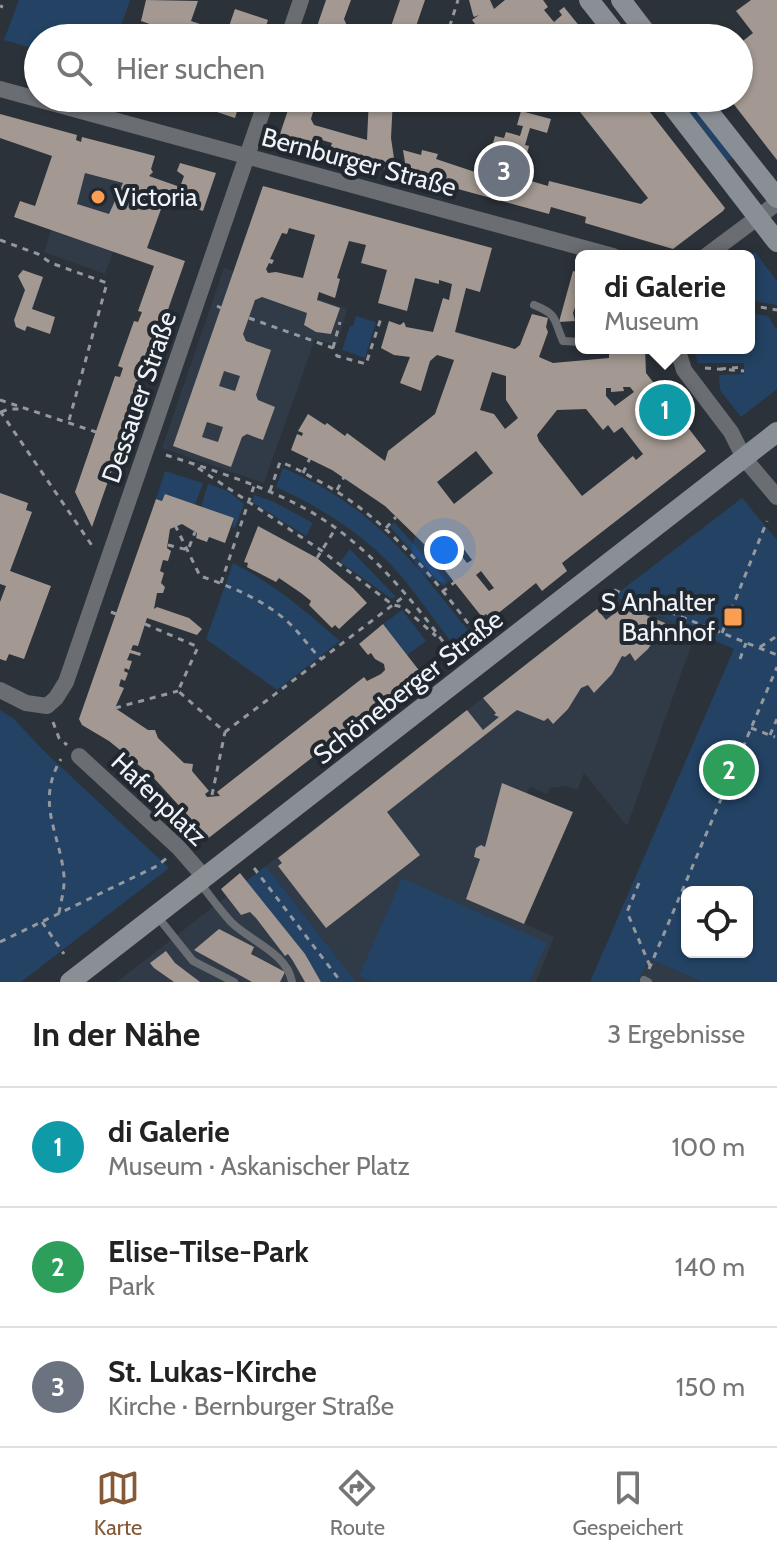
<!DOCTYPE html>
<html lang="de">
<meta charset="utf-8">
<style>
body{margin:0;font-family:Cabin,sans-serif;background:#f2f2f2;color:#222}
.controls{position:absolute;right:24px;bottom:24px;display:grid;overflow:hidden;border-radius:12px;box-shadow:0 2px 6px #0004}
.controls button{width:72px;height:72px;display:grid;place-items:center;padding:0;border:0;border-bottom:2px solid #e0e0e0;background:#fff;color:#222;font:40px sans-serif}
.you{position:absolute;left:444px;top:550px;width:28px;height:28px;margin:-20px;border:6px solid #fff;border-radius:50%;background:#1a73e8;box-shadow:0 0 0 12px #1a73e833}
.badge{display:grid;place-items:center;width:52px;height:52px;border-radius:50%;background:#845938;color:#fff;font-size:26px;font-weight:700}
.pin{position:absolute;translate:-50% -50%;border:4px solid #fff;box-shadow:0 2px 8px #0006}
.popup{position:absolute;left:575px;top:250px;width:180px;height:104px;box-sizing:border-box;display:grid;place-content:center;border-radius:12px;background:#fff;filter:drop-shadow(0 2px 6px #0005);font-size:26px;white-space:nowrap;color:#767676}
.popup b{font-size:30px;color:#222}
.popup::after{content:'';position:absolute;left:50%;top:100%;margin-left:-16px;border:16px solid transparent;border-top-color:#fff}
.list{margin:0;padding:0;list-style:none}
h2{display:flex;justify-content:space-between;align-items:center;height:104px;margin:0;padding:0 32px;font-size:34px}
h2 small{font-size:26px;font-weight:400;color:#767676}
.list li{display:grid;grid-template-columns:52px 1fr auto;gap:24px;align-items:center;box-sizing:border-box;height:120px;padding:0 32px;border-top:2px solid #e0e0e0}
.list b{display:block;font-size:30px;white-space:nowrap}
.list p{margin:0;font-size:26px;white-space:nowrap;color:#767676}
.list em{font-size:26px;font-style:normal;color:#767676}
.icon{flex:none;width:44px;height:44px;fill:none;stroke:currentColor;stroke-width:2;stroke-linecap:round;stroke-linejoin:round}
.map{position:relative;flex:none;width:777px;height:982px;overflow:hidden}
.search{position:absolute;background:#fff;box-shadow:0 2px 6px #0004;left:24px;right:24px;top:24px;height:88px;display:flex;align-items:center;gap:20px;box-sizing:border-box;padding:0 28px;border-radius:44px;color:#767676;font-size:30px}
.sheet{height:464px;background:#fff}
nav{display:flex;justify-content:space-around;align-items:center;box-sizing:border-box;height:112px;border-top:2px solid #e0e0e0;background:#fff;font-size:22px;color:#767676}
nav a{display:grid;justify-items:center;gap:4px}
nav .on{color:#845938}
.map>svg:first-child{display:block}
.built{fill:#313b47}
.green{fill:#234264;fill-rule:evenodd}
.building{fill:#a39992;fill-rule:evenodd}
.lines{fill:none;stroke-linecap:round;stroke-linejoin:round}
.path{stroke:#94999f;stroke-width:3;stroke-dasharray:6 6;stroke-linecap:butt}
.lane{stroke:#6a6d71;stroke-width:8}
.street{stroke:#6a6d71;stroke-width:16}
.secondary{stroke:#8a8f95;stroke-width:20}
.poi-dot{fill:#fc9d54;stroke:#22282f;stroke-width:3}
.labels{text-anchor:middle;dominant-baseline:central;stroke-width:8;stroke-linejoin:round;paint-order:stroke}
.street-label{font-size:26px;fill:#f0f4f9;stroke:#22282f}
.poi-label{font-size:26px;fill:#f0f4f9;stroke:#22282f;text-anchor:start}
</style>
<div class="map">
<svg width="777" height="982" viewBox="0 0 777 982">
<rect width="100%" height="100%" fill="#2c3239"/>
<path class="built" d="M82,137l67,17 -44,120 -61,-22z
M224,268l123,41 -10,36 -22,-6 -51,144 -102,-35z
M614,596l82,36 -69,194 -43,-53 -7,17 -10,-4 -18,2 -1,6 -18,-7 -3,6 -25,-10 -17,64 -4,-2 -4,3 -3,8 6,3 -14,39 88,39 -18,45h-180l-90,-116z
M240,873l65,81 16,28h-204l109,-85 -5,-8z
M649,959l54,23h-65z"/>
<path class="green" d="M19,0h111l-13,38h-79v12l-34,-10z
M676,98h11l45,57v4l-6,2z
M755,252l22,29v24l-28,-5v-43z
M749,313l19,3 9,14v59l-36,28 -21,-27 -1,-15 25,-1v-11h-46l-5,-15h56z
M356,316l20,6 -11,36 -23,-8 8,-24h3z
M283,468c90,38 129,92 188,166l-17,12c-20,-26 -39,-55 -61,-79 -33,-35 -73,-60 -117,-80z
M165,471l38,12 -8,22 -39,-6z
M208,484l20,7 16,13 -9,24 -3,-1 2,-9 -33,-11z
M254,495l18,6 41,22 -7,13 -54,-34z
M742,498l35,42v442h-74l-54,-23 -11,23h-48l144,-333 -120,-53zM687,892h60v60h-60z
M394,522l54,61 -5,3 -53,-59z
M350,549l46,48 -4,2 -52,-37z
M233,563c41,21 73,48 107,78l-63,49 -71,-51z
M402,610l24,31 -19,14 -24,-31z
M0,710l14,9 30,32 125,117 -148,114h-21z
M266,866l90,116h-35l-16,-28 -59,-73z
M402,878l145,65 -18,39h-156l-14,-6z"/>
<path class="building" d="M146,0l52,1 -7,20 33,11h3l8,-23 33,11 -6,18h-105l4,-10 -20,-7z
M326,0h25l-7,19 3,7 33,9v3h-67z
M400,0h25l-13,38h-25z
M469,0h21l4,9 11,-9h38l5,7 -4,3 10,12 8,-7 -3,-4 5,-4 25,31h-103l-14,-18 7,-5 -5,2 -1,-2z
M751,0h26v160l-48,-62h10v-54l14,-11 -17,-22z
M178,98h63l-6,20 -33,-11 1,-3z
M292,98h25l-6,21 3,6 53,15 2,-42h24l-2,40 5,34 -67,-19 3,-10 -10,-3 -4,10 -17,-4 1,-3 -9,-2 -1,3 -14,-4z
M569,98h70l86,110 -2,3 -50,38 -88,-26 1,-6 -35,-10 -2,7 -142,-39 -4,-25 18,5 1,-5 16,4 -2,5 48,16 11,-39 9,2 2,-6 14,4 3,-10 -6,-1 4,-14 30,8 -4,14 -17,-5 -5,17 4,1 -10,38 10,3 2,-6 17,5 1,-5 92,23 7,-6z
M0,114l77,21 -1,5 5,2 1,-5 73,19 -4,13 2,3 -4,4 31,11 4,-11 -7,-5 3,-8 36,10 -13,38 -38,-13 -18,50 38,13 -93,266 -17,-35 40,-116 5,1 3,-9 -5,-2 16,-45 4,1 4,-10 -4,-1 16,-45 -140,-49 6,-16 15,5 17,-50 -52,-18zM85,173l38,10 -14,31 -32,-10z
M263,186l229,62 -12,44 -14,-4 -11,44 60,17 5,-4 12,-31 16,4 -2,9 2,5 -9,25 14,6 56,-5v-10h36l1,25 60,78 -144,112 5,8 -25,20 -6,-8 -45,36 -5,-5 -4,3 -58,-73 -39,-38 -53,-36 -41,-20 6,-16 5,2 1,-3 -5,-2 10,-17 17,11 2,-2 18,13 2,-3 38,28 3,-10 47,-37 19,-54 -17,-5 -7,6 -9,30 -21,-8 10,-26 -16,-2 -13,-7 8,-27 11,4 4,-3 2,5 27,5 10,-34 6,2 3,-16 -13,-4v4l-24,-6 -8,33 -29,-8 9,-33 -26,-7 5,-18 -17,-4 -12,37 3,1 -5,19 -16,-6 -2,8 23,8 -9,26 -15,-2 -12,-7 3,-12 -45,-16 -7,3 -12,34 3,7 25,9 -15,45 2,5 17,7 -12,33 -16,-6 -5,3 -11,30 -58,-21zM289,228l26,7 -12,43 -27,-6 -8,1 -2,-4 3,-6 3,1 2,-4 -4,-1 12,-26 5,1zM224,371l16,5 -5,15 -16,-5zM492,372l14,4v24l12,18 -13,11 -11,-15 -14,-4zM623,387h7l4,5 -19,14 -9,-10v-8h5v4l13,-1zM586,409l17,21 5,-5 6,8 8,-6 21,27 -7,6 -3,-4 -51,40 -43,-55 -2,-6 20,-25zM207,422l16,5 -5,15 -16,-5zM476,451l17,22 -39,31 -17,-22zM454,536l18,24 -5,3 -18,-23zM481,571l13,17 -5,3 -13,-16z
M23,270l20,7 -11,32 23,8 -5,17 -23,-8 -2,5 -9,-4 -2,-7 11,-30 -7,-14z
M573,271l8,2v29l-4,-1 -4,12 2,8 -16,1z
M0,493l28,10 -2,7 6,2 -22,59 41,15 -27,73 -15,-5 -3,7 -6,-2v-57l6,-16 -6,-2z
M165,494l69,24 -9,25 -16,-6 -2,5 -11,-4 1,-5 -15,-9 -12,5 -3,19 4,3 -3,10 -5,-1 -3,11 4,2 -3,10 4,4 -2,6h-6l-3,16 3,-2 32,11 13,11 -5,6 -50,-17 -9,28 -5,-1 -2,5 10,3 -1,3 -10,-3 -3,7 5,1 -3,9 -4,-2 -1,3 4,2 -3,8 -4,-2 -2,7 5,2 -9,20 33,22h7l3,8 26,25 9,1 -1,7 17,20 -4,3 2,3 13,-1 -3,-4 147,-115 3,4 14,-7 4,-4 -1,-6 -9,-5 -4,-6 -3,2 -9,-11 24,-20 38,49 -215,167 -12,-18 -43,-47 -42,-34 -27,-16 -3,-6 77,-220 6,2z
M258,526l59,32 36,30 14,15 -28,26 -4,-4 -3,3 -23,-23 2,-4 -10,-8 -22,-15 -3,4 -29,-15 1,-4 -4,-1z
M621,608l11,5 4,-2 29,12 -17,26 -13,12 -5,-8 -5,4 -3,-1 -10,18 -18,19 -6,-8 -7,3 -13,21 -15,15 -5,-6 -4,3 -27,-11 -130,102 33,43 -94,73 -48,-62 4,-3 -4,-5 189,-148 16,20 16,-13 -5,-2 2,-2 -13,-15 114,-89 9,11z
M502,783l71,29 -49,112 -58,-25 14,-40 -6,-2 2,-9 5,-3 4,2z
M240,873l65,81 16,28h-16l-12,-21 -5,-7 -3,2 -29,-38 -6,-6 -9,3 -20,-26z
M219,929l35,18 -3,7 34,18 -5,10h-28l-58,-32z
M166,951l9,12 25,19h-26l-20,-14 -4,-5z"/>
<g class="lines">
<path class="path" d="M0,6l3,1
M446,38l12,-38
M0,240l38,14 13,9 56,20 -39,141
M749,305l28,5
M217,306l4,2
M249,318l84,30 4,8 29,8 16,-49
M333,348l7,-26
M705,368l39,3
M720,369l23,-2
M0,400l96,32
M0,411l93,136
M1,412l8,-3h12
M121,440l6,2
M166,455c46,15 95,30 138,53 63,34 110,93 151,150
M198,468l124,83 71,54 10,2 33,29
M303,473l7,-15
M337,490l7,-13
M270,491l10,-29c12,4 22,10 33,16 70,36 117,95 164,157
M175,525l25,51c30,10 64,24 88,46 12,11 22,26 33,37
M386,528l10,-11
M168,545l20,5 7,-18
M317,558l17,-27
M221,583l33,-97
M614,590l163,65
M442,592l13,-10
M111,612l5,2
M145,624l53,23 -20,44 47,41 181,-137
M722,633l45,-112
M700,644l6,-17
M760,647l17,-11
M740,659l6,-16
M115,708l63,-17
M53,722l6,16 8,7
M751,728l24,9
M770,735l7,-16
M212,795l13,-63
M168,811l8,-9
M254,868l87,114
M639,883l-12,29 23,54
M59,913c2,-12 6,-25 5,-37 -4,-43 -29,-73 -3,-117
M42,922l22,32
M0,942l157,-76 11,-9
M649,969l128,-302"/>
<path class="lane" d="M534,305c25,10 19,14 29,36l18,1
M200,883c10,13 20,27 31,39 19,19 56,31 61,60
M157,916l36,45 41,21
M644,980l4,2"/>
<path class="street" d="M288,38l13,-38
M0,89l613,167
M706,256l71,-53
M677,348l7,22 47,62 13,26 33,39
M0,690l26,13 21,3 9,-8 10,-16 201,-584
M79,756l99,91 27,31"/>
<path class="secondary" d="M589,0l30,38
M621,0l29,38
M666,98l111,144
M698,98l79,100
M70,982l707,-550"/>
</g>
<g class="poi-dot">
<circle cx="98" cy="197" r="8"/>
<rect x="723" y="607" width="20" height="20" rx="4"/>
</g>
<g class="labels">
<g class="street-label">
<text transform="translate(359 162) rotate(15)">Bernburger Straße</text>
<text transform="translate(139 397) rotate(-71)">Dessauer Straße</text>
<text transform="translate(408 687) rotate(-38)">Schöneberger Straße</text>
<text transform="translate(159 799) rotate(44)">Hafenplatz</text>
</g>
<g class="poi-label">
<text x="114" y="197">Victoria</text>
<text x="715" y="602" text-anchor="end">S Anhalter<tspan x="715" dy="30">Bahnhof</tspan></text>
</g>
</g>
</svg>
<div class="controls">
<button><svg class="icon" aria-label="locate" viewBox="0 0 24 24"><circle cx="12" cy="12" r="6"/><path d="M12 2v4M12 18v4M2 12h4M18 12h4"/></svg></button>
</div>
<div class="you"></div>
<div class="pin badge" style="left:665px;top:410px;background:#0f9aa8">1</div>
<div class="popup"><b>di Galerie</b>Museum</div>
<div class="pin badge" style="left:729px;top:770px;background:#2e9e5b">2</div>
<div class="pin badge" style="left:504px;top:171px;background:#6b7280">3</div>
<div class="search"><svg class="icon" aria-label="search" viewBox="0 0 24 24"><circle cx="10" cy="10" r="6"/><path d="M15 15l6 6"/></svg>Hier suchen</div>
</div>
<section class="sheet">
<h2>In der Nähe<small>3 Ergebnisse</small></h2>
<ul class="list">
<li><span class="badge" style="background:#0f9aa8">1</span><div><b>di Galerie</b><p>Museum · Askanischer Platz</p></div><em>100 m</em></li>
<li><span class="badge" style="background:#2e9e5b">2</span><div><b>Elise-Tilse-Park</b><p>Park</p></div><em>140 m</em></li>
<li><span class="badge" style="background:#6b7280">3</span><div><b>St. Lukas-Kirche</b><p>Kirche · Bernburger Straße</p></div><em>150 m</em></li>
</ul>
</section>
<nav>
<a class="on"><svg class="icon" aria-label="map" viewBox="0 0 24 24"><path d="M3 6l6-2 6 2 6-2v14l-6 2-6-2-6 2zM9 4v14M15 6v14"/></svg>Karte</a>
<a><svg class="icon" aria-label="directions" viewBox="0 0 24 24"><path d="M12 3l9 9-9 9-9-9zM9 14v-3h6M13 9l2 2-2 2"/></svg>Route</a>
<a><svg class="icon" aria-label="saved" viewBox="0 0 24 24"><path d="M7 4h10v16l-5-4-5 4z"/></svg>Gespeichert</a>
</nav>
